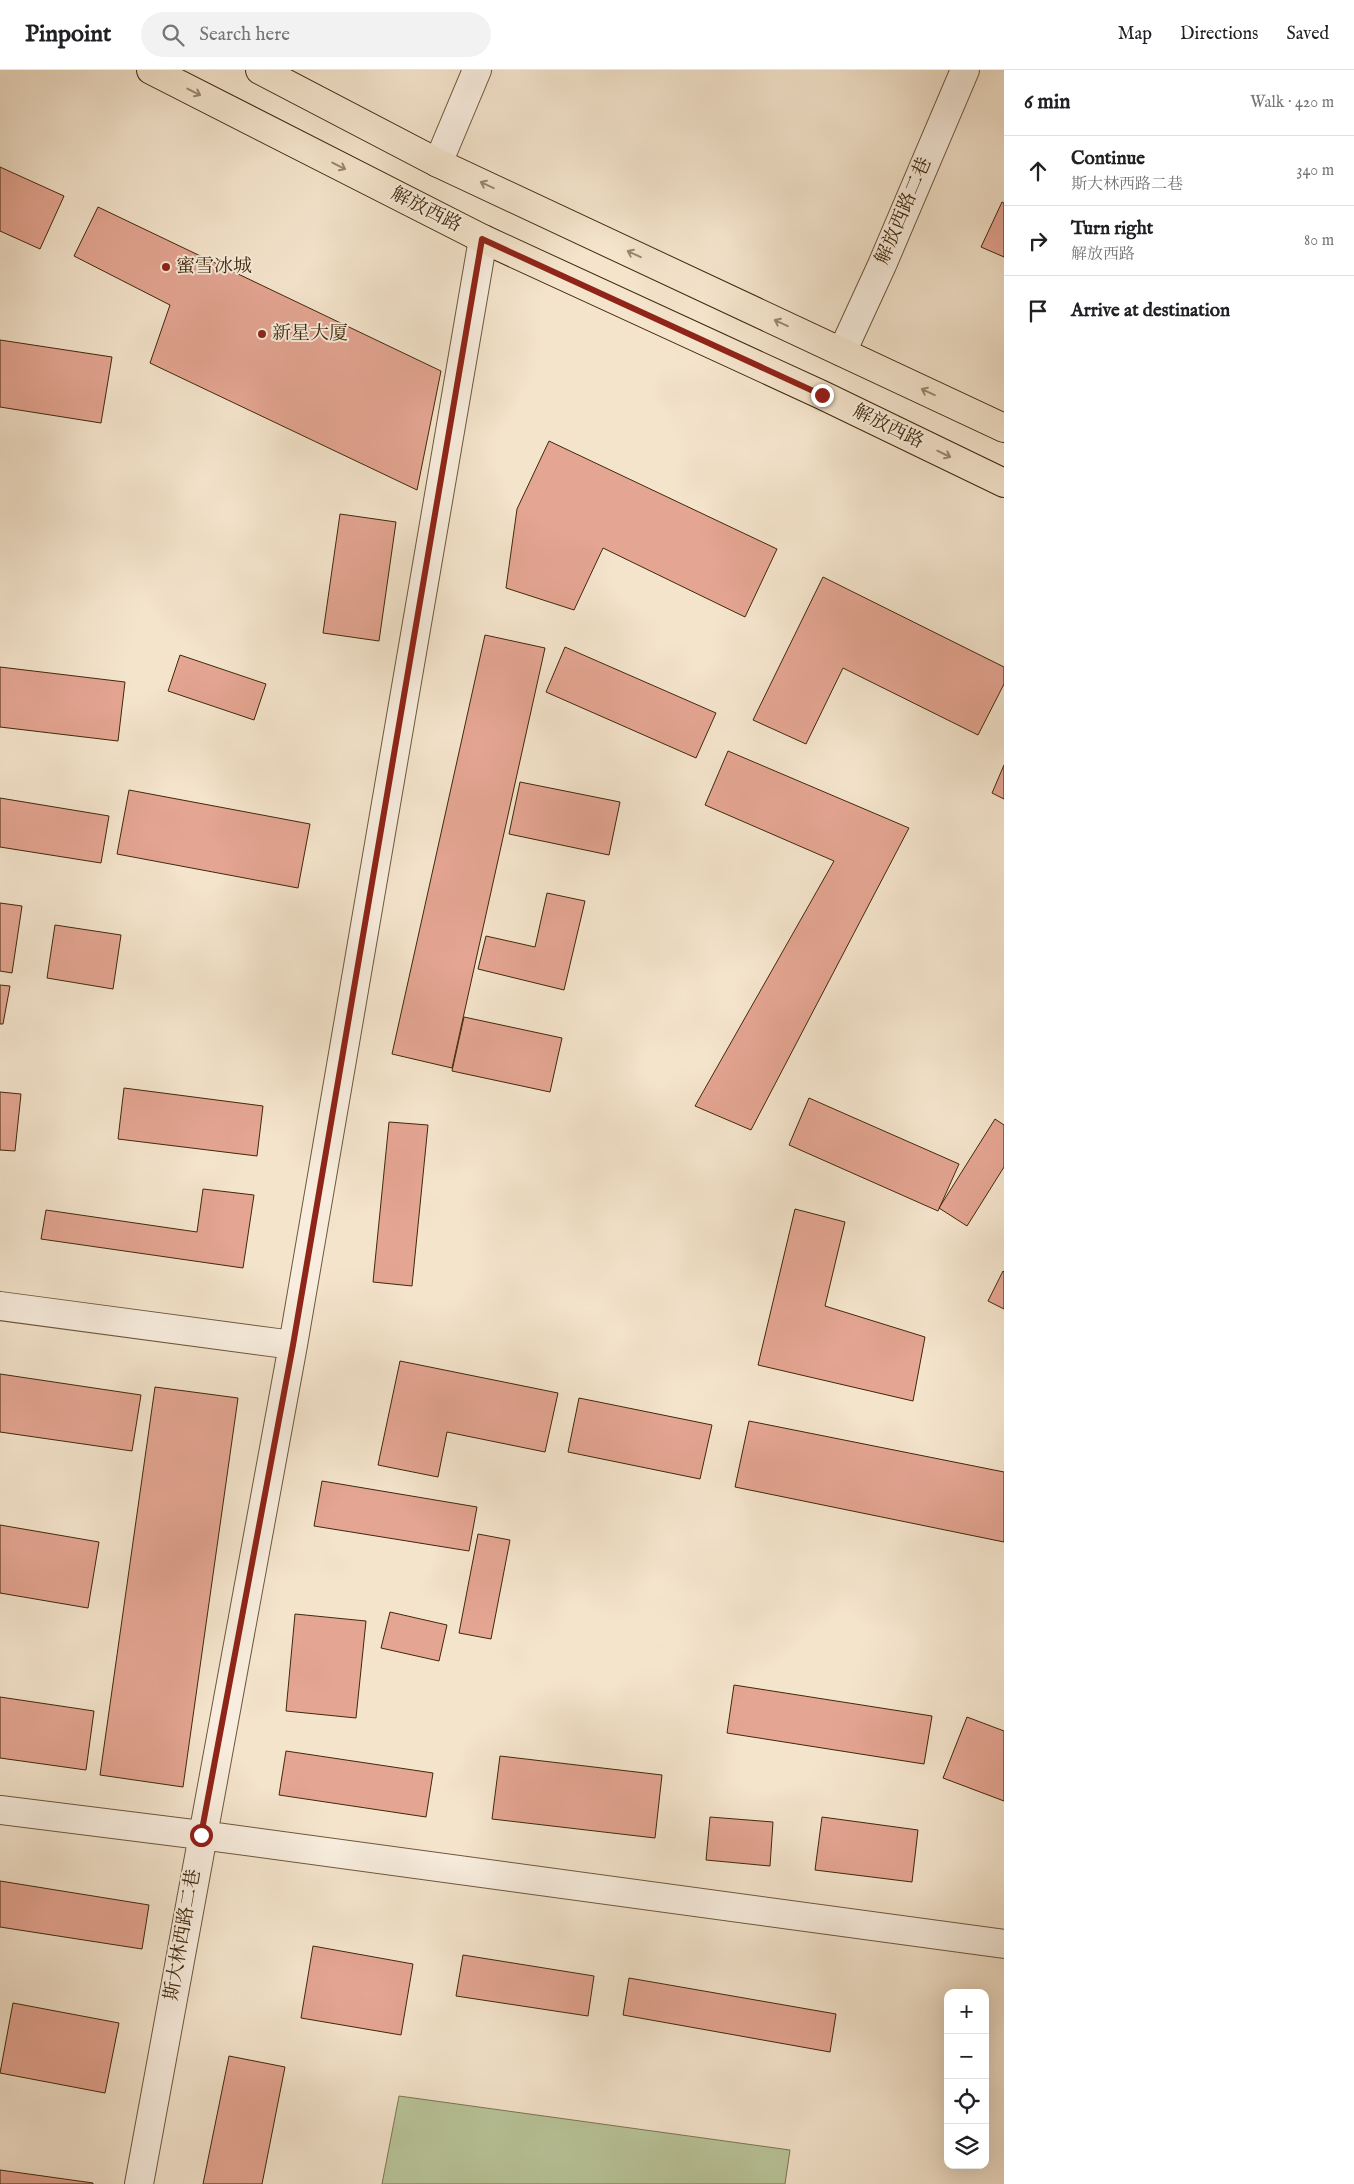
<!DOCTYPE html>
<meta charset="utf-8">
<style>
body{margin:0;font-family:"IM FELL English","Noto Serif SC",serif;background:#f2f2f2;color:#202124}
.controls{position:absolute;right:15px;bottom:15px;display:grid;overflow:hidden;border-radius:10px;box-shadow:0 5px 20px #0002}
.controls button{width:45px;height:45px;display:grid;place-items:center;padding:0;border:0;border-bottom:1px solid #e0e0e0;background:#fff;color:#202124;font:25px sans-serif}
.stop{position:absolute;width:15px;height:15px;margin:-11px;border:4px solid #8f2418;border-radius:50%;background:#fff}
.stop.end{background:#8f2418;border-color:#fff;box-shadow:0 1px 5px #0008}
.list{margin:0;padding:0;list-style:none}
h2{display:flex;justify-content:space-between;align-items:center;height:65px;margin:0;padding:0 20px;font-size:21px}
h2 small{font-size:16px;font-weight:400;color:#757577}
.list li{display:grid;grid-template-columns:32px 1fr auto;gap:15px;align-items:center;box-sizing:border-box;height:70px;padding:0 20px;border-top:1px solid #e0e0e0}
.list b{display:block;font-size:19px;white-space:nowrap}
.list p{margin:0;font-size:16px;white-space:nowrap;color:#757577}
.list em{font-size:16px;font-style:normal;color:#757577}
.icon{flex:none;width:28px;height:28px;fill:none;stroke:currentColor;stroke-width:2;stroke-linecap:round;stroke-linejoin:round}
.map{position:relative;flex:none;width:1004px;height:2114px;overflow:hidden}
header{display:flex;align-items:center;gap:30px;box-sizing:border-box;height:70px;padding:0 25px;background:#fff;border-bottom:1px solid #e0e0e0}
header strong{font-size:24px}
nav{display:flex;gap:28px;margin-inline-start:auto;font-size:18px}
.search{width:350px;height:45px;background:#f2f2f2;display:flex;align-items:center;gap:12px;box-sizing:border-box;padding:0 18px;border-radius:28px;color:#757577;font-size:19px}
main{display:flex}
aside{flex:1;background:#fff}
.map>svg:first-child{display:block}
.green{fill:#b9c59a;stroke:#7c7652}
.building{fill:#e4a592;stroke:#402809}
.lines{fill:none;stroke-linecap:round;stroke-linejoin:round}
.minor-casing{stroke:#6d573a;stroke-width:30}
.major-casing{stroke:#402809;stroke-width:30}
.minor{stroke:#f8edde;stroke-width:28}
.major{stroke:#f4e4cc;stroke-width:28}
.oneway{stroke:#9a866a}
.route{stroke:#8f2418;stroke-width:6}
.poi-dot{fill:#8f2418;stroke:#f8edde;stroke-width:2}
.labels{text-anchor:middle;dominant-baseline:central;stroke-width:4;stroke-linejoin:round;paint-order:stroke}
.street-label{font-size:19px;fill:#402809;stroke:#f8edde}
.poi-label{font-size:19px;fill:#402809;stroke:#f8edde;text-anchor:start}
</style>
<header>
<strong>Pinpoint</strong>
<div class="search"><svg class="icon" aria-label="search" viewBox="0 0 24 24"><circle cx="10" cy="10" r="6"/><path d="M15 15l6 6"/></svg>Search here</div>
<nav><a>Map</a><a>Directions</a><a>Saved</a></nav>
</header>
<main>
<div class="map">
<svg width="1004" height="2114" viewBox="0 0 1004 2114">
<rect width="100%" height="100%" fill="#f4e4cc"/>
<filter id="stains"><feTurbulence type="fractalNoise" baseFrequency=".004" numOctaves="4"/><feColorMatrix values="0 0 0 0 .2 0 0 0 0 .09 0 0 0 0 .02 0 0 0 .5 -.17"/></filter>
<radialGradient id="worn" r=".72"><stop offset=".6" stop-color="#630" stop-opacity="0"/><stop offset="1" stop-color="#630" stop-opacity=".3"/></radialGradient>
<path class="green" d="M399,2026l391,54 -5,34h-403z"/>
<path class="building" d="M0,97l64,29 -24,53 -40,-18z
M1002,132l2,1v54l-23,-10z
M98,137l343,164 -24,119 -267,-127 20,-58 -96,-49z
M0,270l112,17 -11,66 -101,-16z
M549,371l228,108 -32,68 -142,-69 -29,62 -68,-22 11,-79z
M340,444l56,8 -17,119 -56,-8z
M823,507l181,90v17l-26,51 -135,-67 -37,76 -53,-24z
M485,565l60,13 -93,420 -60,-14z
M565,577l151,66 -20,45 -150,-66z
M180,585l86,29 -12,36 -86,-29z
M0,597l125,15 -7,59 -118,-14z
M728,681l181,77 -158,302 -56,-24 139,-245 -129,-56z
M1004,695v34l-12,-6z
M520,712l100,20 -11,53 -100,-21z
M129,720l181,34 -12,64 -181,-34z
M0,728l109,18 -8,47 -101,-16z
M547,823l38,8 -21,89 -86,-21 8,-33 49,11z
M0,833l22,3 -10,67 -12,-2z
M55,855l66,10 -8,54 -66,-11z
M0,915l10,1 -7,38h-3z
M464,947l98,21 -12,54 -98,-21z
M124,1018l139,18 -6,50 -139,-17z
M0,1022l21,2 -6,57 -15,-1z
M809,1028l150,66 -21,47 -149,-66z
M995,1049l9,6v42l-37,59 -28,-18z
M389,1052l39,3 -16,161 -39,-4z
M203,1119l51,6 -11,73 -202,-29 5,-29 151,22z
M795,1139l50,13 -20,84 100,31 -12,64 -155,-36z
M1003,1201l1,1v37l-16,-8z
M400,1291l158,32 -13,59 -98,-20 -9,45 -60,-12z
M0,1304l141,21 -9,56 -132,-19z
M155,1317l83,11 -55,389 -83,-12z
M579,1328l133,27 -12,54 -132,-27z
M749,1351l255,51v70l-269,-55z
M322,1411l155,26 -8,44 -155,-25z
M0,1455l99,17 -11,66 -88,-15z
M478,1464l32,6 -19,99 -32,-6z
M390,1542l57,13 -8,36 -58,-13z
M295,1544l71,7 -10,97 -70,-7z
M734,1615l198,31 -8,48 -197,-31z
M0,1627l94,14 -8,59 -86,-12z
M967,1647l37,14v70l-61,-23z
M286,1681l147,22 -7,44 -147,-22z
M500,1686l162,19 -7,63 -163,-19z
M710,1747l63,5 -3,44 -64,-6z
M822,1747l96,13 -6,52 -97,-12z
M0,1811l149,24 -7,44 -142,-22z
M313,1876l100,18 -12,71 -100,-17z
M463,1885l131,21 -6,40 -132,-20z
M629,1908l207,36 -6,38 -207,-37z
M13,1933l106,20 -14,70 -105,-20z
M229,1986l56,11 -23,117h-59z
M0,2100l93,13v1h-93z"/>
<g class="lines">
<defs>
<path id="minor" d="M438,93l39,-93
M842,282l40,-87 83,-195
M0,1236l293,39
M0,1740l201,25 803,109
M139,2114l154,-839 190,-1106"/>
<path id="major" d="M151,0l332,169 339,156 182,88
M260,0l178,93 566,265"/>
</defs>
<use href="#minor" class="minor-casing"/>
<use href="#major" class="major-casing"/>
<use href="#minor" class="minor"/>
<use href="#major" class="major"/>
</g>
<defs><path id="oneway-shaft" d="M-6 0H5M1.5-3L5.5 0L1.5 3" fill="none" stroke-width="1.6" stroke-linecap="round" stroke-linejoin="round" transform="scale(1.25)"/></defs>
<g class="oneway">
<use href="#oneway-shaft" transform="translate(194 22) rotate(27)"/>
<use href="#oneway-shaft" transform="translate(339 96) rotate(27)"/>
<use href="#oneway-shaft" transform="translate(487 115) rotate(-155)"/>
<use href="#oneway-shaft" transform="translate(634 184) rotate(-155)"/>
<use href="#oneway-shaft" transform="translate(781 253) rotate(-155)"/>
<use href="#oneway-shaft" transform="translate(928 322) rotate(-155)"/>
<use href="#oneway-shaft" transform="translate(944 384) rotate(26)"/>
</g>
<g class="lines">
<path class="route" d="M201,1765l92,-490 189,-1106 340,156"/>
</g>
<g class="poi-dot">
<circle cx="166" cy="197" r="5"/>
<circle cx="262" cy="264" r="5"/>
</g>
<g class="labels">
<g class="street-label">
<text transform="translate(426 140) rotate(27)">解放西路</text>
<text transform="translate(904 141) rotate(-67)">解放西路二巷</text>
<text transform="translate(888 357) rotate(26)">解放西路</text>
<text transform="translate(183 1865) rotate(-80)">斯大林西路二巷</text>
</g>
<g class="poi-label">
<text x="176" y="197">蜜雪冰城</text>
<text x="272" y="264">新星大厦</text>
</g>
</g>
<rect width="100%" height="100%" filter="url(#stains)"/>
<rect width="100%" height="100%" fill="url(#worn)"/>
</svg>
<div class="controls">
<button>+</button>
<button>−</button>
<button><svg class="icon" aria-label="locate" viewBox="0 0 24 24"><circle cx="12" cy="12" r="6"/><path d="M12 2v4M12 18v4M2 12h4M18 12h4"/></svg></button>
<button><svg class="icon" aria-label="layers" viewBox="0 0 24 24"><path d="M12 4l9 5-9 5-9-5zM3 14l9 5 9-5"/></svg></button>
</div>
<div class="stop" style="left:201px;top:1765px"></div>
<div class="stop end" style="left:822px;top:325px"></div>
</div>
<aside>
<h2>6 min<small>Walk · 420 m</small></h2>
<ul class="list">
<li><svg class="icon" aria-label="ahead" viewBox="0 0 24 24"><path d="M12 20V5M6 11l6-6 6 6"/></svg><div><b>Continue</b><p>斯大林西路二巷</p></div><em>340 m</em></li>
<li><svg class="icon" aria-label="right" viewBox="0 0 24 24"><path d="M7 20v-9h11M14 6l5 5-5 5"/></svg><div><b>Turn right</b><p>解放西路</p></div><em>80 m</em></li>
<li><svg class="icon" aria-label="arrive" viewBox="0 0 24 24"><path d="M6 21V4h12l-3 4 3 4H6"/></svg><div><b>Arrive at destination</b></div></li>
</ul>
</aside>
</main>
